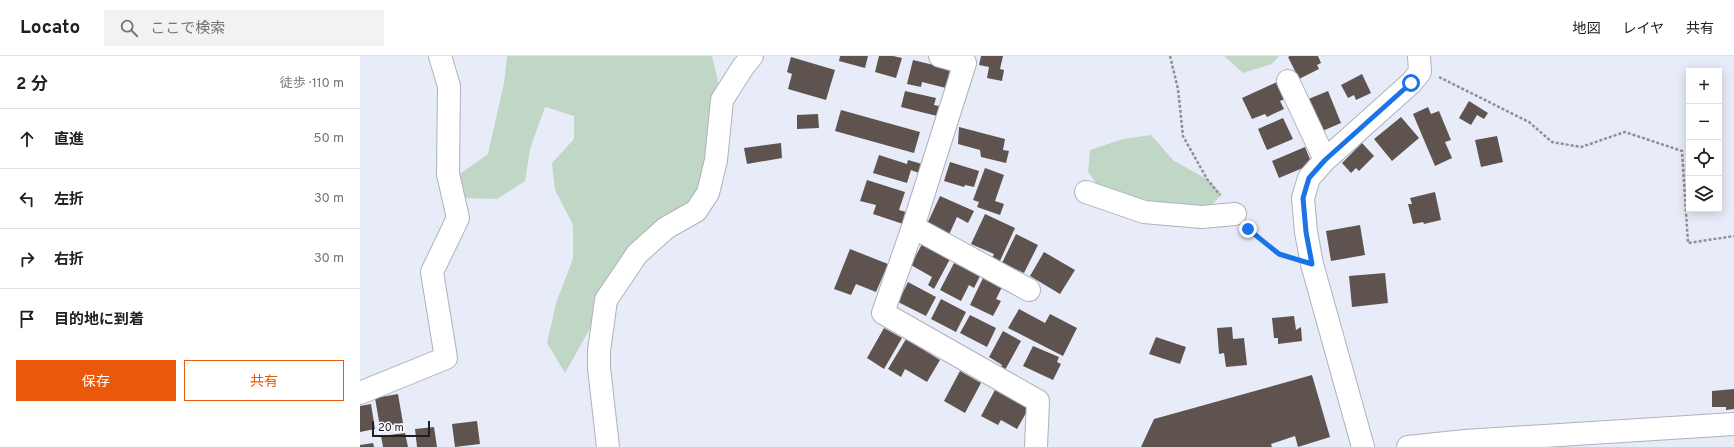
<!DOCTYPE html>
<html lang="ja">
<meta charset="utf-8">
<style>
body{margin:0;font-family:Overpass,"Noto Sans JP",sans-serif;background:#f2f2f2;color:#202124}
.controls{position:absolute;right:12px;top:12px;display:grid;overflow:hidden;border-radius:0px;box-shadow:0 2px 10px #0003}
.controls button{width:36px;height:36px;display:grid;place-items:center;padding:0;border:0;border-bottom:1px solid #e0e0e0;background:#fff;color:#202124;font:20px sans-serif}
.scale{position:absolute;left:12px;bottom:10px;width:58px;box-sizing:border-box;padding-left:4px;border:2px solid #1d1f23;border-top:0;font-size:11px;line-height:14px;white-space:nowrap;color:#1d1f23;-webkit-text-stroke:3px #f8faff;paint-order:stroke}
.stop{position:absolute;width:12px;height:12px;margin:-9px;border:3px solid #1a73e8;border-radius:50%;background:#fff}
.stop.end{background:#1a73e8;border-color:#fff;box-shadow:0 1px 4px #0008}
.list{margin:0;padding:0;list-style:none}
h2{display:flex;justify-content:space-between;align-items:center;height:52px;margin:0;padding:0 16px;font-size:17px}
h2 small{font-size:13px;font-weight:400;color:#757577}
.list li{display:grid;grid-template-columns:26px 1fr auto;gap:12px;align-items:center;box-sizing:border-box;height:60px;padding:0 16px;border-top:1px solid #e0e0e0}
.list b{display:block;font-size:15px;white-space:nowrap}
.list em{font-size:13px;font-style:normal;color:#757577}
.actions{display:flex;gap:8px;padding:12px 16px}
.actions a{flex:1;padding:9px 0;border:1px solid #ea580c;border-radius:0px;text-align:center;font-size:14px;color:#ea580c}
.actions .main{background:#ea580c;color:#fff}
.icon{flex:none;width:22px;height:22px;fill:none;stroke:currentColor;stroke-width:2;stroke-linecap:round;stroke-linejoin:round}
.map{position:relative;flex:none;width:1374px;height:391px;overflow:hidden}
header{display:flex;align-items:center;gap:24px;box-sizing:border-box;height:56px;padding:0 20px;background:#fff;border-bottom:1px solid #e0e0e0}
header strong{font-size:19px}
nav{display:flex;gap:22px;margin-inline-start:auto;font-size:14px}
.search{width:280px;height:36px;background:#f2f2f2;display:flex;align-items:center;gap:10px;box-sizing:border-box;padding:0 14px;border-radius:0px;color:#757577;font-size:15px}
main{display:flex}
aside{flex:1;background:#fff}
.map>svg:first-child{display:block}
.green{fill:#c0d7c5}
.building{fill:#5f5350}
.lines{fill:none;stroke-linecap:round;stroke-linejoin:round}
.minor-casing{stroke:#aeb2bd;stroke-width:24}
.path{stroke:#8d9099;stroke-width:2.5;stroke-dasharray:3 2;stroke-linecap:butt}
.minor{stroke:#fff;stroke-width:22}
.route{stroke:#1a73e8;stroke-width:5}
</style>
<header>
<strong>Locato</strong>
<div class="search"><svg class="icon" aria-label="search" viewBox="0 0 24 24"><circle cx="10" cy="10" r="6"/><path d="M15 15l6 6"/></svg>ここで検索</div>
<nav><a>地図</a><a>レイヤ</a><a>共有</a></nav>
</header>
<main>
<aside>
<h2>2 分<small>徒歩 · 110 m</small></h2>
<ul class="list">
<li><svg class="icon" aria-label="ahead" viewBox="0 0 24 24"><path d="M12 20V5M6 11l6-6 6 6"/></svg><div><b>直進</b></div><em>50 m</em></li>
<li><svg class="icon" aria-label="left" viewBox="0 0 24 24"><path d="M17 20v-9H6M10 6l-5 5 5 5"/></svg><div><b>左折</b></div><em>30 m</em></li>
<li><svg class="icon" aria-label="right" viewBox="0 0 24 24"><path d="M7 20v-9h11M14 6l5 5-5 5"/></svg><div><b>右折</b></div><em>30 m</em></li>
<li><svg class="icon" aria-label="arrive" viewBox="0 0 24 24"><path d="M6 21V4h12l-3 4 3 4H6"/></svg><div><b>目的地に到着</b></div></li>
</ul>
<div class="actions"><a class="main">保存</a><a>共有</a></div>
</aside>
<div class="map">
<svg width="1374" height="391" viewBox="0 0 1374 391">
<rect width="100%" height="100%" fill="#e8ecf8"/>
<path class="green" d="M147,0h205l10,42 -26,113 -90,89 -41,73 -18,-30 9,-40 17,-44v-34l-18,-35 -3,-27 22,-24v-23l-29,-9 -15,42 -5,32 -28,18 -38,-1 -6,-19 35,-25 16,-71z
M864,0h55l-7,8 -29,9z
M791,79l23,26 31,17 17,16 -15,16 -101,-13 -18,-25 2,-22 33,-11z"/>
<path class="building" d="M480,0h28l-3,12 -26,-7z
M519,0h14l9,2 -6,20 -21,-6z
M621,0h22l-3,13 4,1 -2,11 -15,-3 2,-11 -10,-2z
M930,0h28l3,7 -4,2 2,4 -20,10 -11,-22z
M431,1l44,13 -9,30 -38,-11 4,-15 -5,-2z
M553,4l37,9 -4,19 -24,-6 -1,5 -14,-3z
M1002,18l9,19 -15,7 -2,-5 -6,3 -7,-13z
M919,25l8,17 -7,3 4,8 -17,8 -2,-3 -13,5 -10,-21z
M545,35l31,7 -2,7 5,1 -2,10 -36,-9z
M968,35l13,32 -21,9 -14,-32z
M1109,45l19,12 -4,6 -7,-4 -6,10 -12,-7z
M1068,51l3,7 8,-3 12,29 -6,2 7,16 -17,8 -22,-52z
M481,54l79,22 -6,21 -79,-22z
M458,58l1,14 -22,1v-14z
M1041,61l18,21 -27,23 -18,-22z
M923,62l10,21 -26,11 -9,-21z
M599,71l46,12 -2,11 6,1 -3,12 -25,-6 -1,-7 -22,-6z
M1137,80l6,26 -22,5 -6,-27z
M421,87l1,15 -35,6 -3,-16z
M1002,87l12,13 -15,15 -3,-3 -5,5 -9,-10z
M945,91l7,17 -33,14 -7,-17z
M519,99l28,9 1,-4 14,4 -3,9 -8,-3 -4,13 -34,-10z
M590,106l29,9 -5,16 -9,-2 -1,2 -20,-6z
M625,112l19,7 -9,26 9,3 -4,11 -23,-8 2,-5 -6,-2z
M507,124l38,12 -6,18 7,2 -3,12 -30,-10 3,-9 -16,-4z
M1075,136l6,28 -17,4 -1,-2 -10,2 -5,-20h4l-2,-6z
M580,140l34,15 -6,12 -11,-6 -9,20 -21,-13z
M625,158l30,14 -16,35 -8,-3 3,-6 -23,-10z
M1000,169l5,30 -34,6 -5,-30z
M656,178l22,11 -14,28 -22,-10z
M562,188l28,15 -16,30 -6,-4 4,-8 -21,-12z
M490,193l38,15 -12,28 -20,-8 -5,11 -17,-6z
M684,196l31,18 -15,24 -30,-18z
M594,207l26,13 -6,12 -5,-3 -8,16 -21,-11z
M1025,217l3,30 -36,4 -3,-31z
M623,222l19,9 -6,12 5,2 -8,15 -23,-11z
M548,226l28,15 -10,19 -28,-14z
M581,243l25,13 -10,20 -25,-13z
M659,253l26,14 5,-9 27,14 -14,28 -55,-28z
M610,259l26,13 -9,19 -27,-14z
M934,260l2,14 5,-3 1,14 -24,3v-6h-4l-2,-20z
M872,271l1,12 11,-1 3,27 -21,2 -2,-14 -5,1 -2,-26z
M524,272l18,10 -18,31 -17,-11z
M643,275l18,10 -16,29 -4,-2 1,-3 -13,-8z
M796,281l30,10 -6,17 -31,-10z
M546,283l34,21 -13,22 -22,-13 -4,8 -13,-8z
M673,290l26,11 -2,5 4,2 -8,16 -30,-14z
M600,315l21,12 -16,30 -21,-12z
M952,319l18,62 -32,10 -3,-11 -24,8 1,3h-131l13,-28z
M636,332l34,18 -13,23 -16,-9 -3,5 -17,-9z
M1374,333v20l-8,1v-3h-14v-16z
M38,338l5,29 -23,4 -5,-29z
M11,348l4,25 -15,3v-26z
M117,365l3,23 -25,3 -3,-23z
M74,371l3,20h-20l-2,-18z
M45,377l3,14h-25l-2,-11z
M13,387l1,4h-14v-2z"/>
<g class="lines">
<defs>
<path id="minor" d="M580,0l25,7 -52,164 -30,86 155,88 -2,46
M928,25l37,79
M726,136l58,20 58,5 33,-3
M553,171l116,63
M0,337l86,-35 -14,-86 26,-54 -10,-44 1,-88 -9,-30
M248,391l-9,-79v-17l7,-51 31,-46 29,-26 30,-17 12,-18 8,-33 6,-60 21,-33 9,-11
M1003,391l-51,-183 -6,-32 -3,-34 6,-20 16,-18 86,-77 9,-11 -1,-16
M1048,391l57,-6 269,-17"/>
</defs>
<use href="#minor" class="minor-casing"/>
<path class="path" d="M810,0l8,33 5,47 24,43 13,16
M1079,21l90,45 23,20 29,5 44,-15 57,19 6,92 46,-7
M888,174l31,24 11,4"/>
<use href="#minor" class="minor"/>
</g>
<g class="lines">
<path class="route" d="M888,173l31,25 33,10 -6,-32 -3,-34 6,-20 16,-18 86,-77"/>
</g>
</svg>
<div class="controls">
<button>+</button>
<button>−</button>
<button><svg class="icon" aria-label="locate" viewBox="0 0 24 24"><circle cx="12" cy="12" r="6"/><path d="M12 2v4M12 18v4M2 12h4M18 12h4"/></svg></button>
<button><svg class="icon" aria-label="layers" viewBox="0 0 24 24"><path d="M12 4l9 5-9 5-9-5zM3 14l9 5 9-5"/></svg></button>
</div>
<div class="scale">20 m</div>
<div class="stop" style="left:1051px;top:27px"></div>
<div class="stop end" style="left:888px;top:173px"></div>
</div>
</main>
